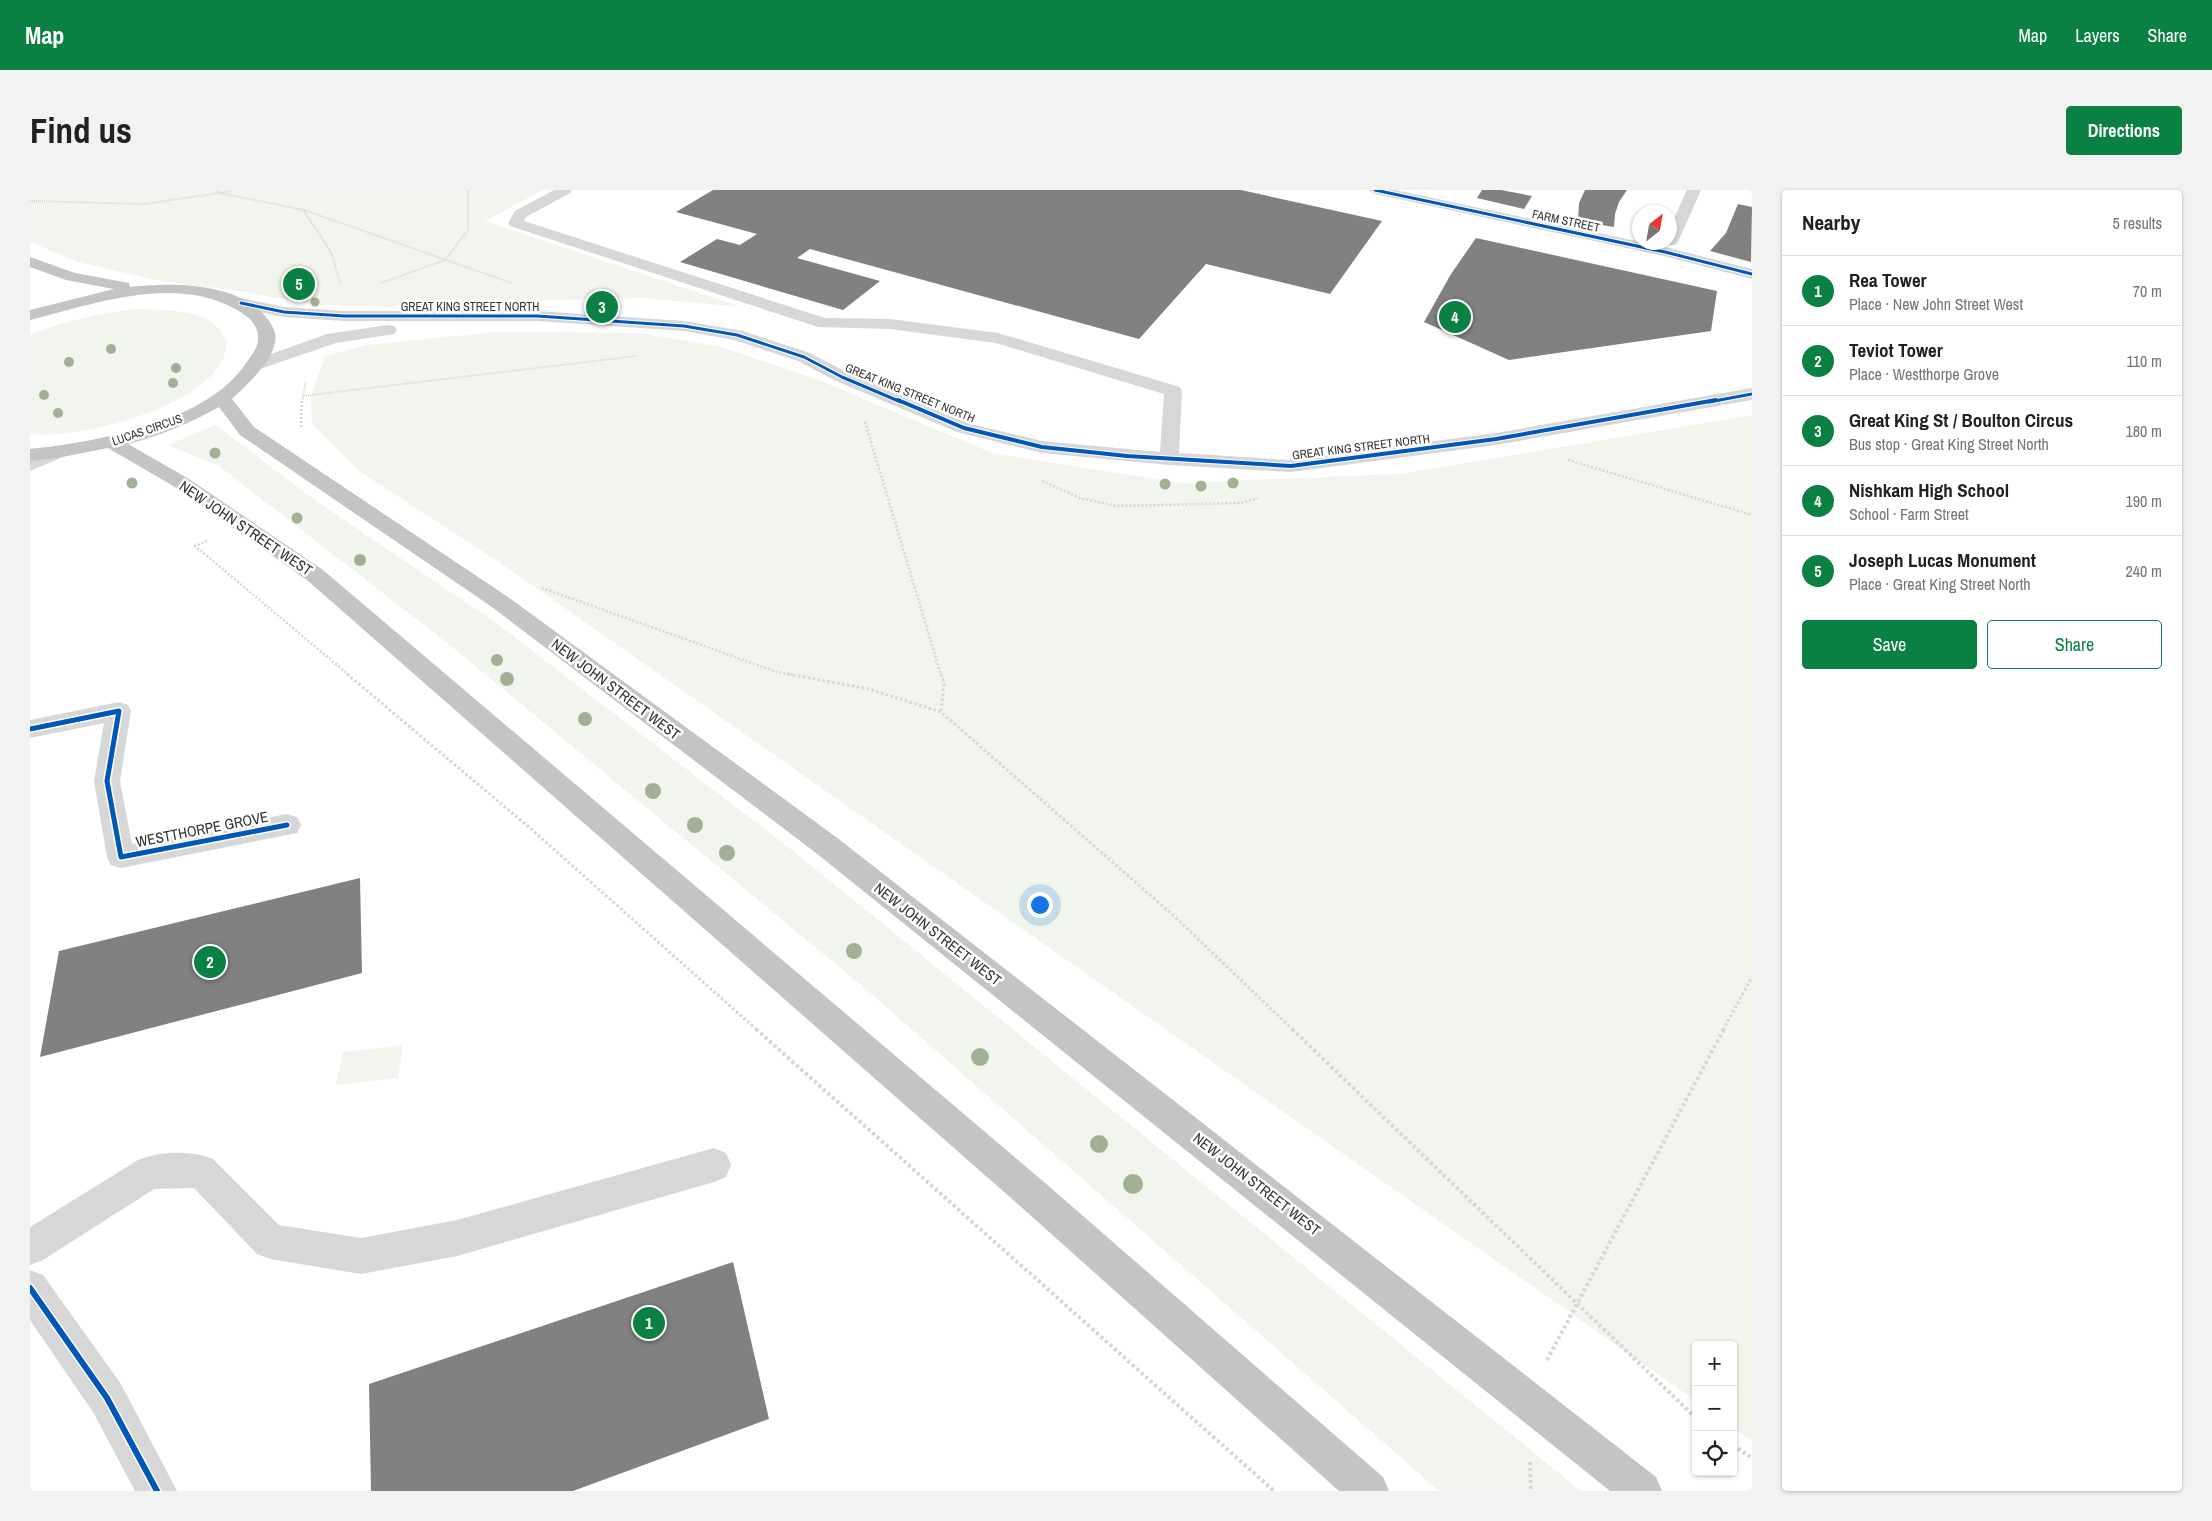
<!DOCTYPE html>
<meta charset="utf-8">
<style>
body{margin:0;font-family:"Archivo Narrow",sans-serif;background:#f2f2f2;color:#202124}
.controls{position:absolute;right:15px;bottom:15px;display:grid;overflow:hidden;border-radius:5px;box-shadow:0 1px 4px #0004}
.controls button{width:45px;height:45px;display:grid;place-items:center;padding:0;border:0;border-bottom:1px solid #e0e0e0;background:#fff;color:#202124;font:25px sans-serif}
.compass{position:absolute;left:1602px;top:15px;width:45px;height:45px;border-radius:50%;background:#fff;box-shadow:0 1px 4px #0004;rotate:31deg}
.you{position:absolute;left:1009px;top:714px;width:18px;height:18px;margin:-12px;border:4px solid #fff;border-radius:50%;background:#1a73e8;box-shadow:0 0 0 8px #1a73e833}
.badge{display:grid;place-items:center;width:32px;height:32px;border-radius:50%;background:#0b8043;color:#fff;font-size:16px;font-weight:700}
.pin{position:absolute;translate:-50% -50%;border:2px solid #fff;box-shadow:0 1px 5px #0006}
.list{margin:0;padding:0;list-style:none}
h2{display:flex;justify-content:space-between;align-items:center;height:65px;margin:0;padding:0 20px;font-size:21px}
h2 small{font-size:16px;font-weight:400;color:#757577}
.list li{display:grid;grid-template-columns:32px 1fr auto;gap:15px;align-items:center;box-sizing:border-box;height:70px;padding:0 20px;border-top:1px solid #e0e0e0}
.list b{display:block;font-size:19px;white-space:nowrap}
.list p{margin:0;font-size:16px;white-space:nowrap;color:#757577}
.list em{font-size:16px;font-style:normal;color:#757577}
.actions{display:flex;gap:10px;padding:15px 20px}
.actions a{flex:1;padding:11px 0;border:1px solid #0b8043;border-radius:5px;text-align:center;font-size:18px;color:#0b8043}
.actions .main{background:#0b8043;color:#fff}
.icon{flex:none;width:28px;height:28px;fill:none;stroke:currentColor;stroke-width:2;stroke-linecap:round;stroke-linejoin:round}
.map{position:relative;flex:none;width:1722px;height:1301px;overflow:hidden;border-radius:5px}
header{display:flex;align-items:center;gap:30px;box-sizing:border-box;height:70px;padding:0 25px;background:#0b8043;color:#fff}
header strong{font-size:24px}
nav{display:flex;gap:28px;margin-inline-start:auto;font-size:18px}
.intro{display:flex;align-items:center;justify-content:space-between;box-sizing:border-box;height:120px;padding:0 30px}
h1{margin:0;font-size:35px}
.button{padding:12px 22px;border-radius:5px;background:#0b8043;color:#fff;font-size:18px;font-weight:700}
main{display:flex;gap:30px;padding:0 30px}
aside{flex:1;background:#fff;border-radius:5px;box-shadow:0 1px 4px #0004}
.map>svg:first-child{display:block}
.green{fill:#f1f5ed}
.building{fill:#818181}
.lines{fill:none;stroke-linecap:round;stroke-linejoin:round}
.path-far3{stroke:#d6d6d6;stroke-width:2;stroke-dasharray:1 1;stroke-linecap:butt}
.path-far2{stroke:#d6d6d6;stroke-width:2.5;stroke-dasharray:2 2;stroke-linecap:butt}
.path-far1{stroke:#d6d6d6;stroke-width:3;stroke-dasharray:2.5 2.5;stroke-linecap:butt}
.path{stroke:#d6d6d6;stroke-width:4;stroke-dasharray:3 3;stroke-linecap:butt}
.minor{fill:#d7d7d7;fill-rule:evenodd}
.highway{fill:#c4c4c4;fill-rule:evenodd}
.cycleway-far3-casing{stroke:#fff;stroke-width:5}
.cycleway-far2-casing{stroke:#fff;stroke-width:6}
.cycleway-far1-casing{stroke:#fff;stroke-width:8}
.cycleway-casing{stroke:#fff;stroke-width:9}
.cycleway-far3{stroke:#0057b8;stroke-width:3}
.cycleway-far2{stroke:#0057b8;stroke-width:4}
.cycleway-far1{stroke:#0057b8;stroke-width:5}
.cycleway{stroke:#0057b8;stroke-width:6}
.tree{fill:#a2b095}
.labels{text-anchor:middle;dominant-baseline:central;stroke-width:5;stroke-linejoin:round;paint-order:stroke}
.far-street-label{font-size:12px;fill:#333;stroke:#fff}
.street-label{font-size:15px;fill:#333;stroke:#fff}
</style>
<header>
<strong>Map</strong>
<nav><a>Map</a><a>Layers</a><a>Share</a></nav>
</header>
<div class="intro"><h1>Find us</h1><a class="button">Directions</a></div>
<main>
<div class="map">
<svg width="1722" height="1301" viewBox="0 0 1722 1301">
<rect width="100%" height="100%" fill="#fff"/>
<path class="green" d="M0,0h513l-58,31 256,86 -98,-9 -97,2 -150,7 -77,-2 -80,-14 -78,-10 -83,-19 -48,-20z
M104,119c24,1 68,-1 84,19 4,4 6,9 9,13 -1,6 -2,14 -4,19 -26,49 -142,79 -193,74v-99c34,-14 68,-21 104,-26z
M466,142l143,1 83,14 99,34 171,72 188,30 220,-9 352,-59v1026l-19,-13v-83h-37v56l-1197,-839 -140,-91 -47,-48 -1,-27 14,-40 42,-11z
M186,235l100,76 179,121 302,232 784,637h-142l-578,-506 -410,-339 -232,-180 -51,-21z
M373,855l-5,33 -62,7 7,-33z"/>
<path class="building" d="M683,0h528l141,31 -52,73 -124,-30 -67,75 -329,-90 -13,9 83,23 -37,29 -163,-48 37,-23 23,6 17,-11 -81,-22z
M1452,0h19l31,6 -8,13 -47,-11z
M1555,0h42l-8,12 -4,12 -1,13 -36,-6 1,-18z
M1708,14l14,3 -1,55 -41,-11 16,-18z
M1446,48l241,53 -6,40 -202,29 -85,-38 27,-48z
M330,688l2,95 -322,84 19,-106z
M703,1072l36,157 -196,72h-202l-2,-107z"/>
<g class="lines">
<path class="path-far3" d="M186,0l4,3 13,-3
M0,11l114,3 76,-11 84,17 208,73
M274,21l27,41 10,33
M351,93l64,-23 23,-30v-40
M272,206l335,-40
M272,212l4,-21"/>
<path class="path-far2" d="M835,232l76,253
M271,237l1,-27
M1538,270l184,55
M1012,291l38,17 36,8 125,-3 17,-5
M177,351l-12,5 154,129
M512,398l235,84 17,3"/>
<path class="path-far1" d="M317,484l183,154 227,202
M758,484l81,15 72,23 232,203 120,115
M911,484l3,10 -3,28
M1693,840l29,-53"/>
<path class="path" d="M726,839l518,462
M1262,839l404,389
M1517,1170l177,-331
M1703,1255l19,13
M1500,1272l1,29"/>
<path class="minor" d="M524,0h18l-2,3 -44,24 -2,4 301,97 65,1 108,14 182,54 2,4 -3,62 112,7 205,-27 256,-45v12l-256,45 -205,27 -122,-7 -127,-12 -85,-21 -121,-51 -38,-20 -64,-21 -50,-9 -147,-10h-193l-60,-4 -49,-10 -2,-4 2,-4 6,-1 43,9 60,4h193l147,10 59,10 67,22 38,20 123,51 71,17 118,11 4,-58 -168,-51 -106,-14 -72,-2 -308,-101 -2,-3 7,-12z
M1338,0h27l270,57 87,22v10l-88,-23 -289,-62z
M1657,0h14l-23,52 -3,3h-10l-2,-3h7v-15z
M358,135l6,1 3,4 -3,4 -58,9 -79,27 -6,-1 -3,-4 3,-4 76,-27z
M26,257l7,2 3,4 -3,4 -33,14v-13z
M89,512l9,3 3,6 -11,70 12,63 155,-30 10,3 4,8 -4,8 -176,35 -10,-3 -4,-8 -13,-76 10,-58 -74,15v-18z
M684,958l12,5 5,12 -5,12 -12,5 -257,74 -96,18 -91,-15 -13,-5 -63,-66 -40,1 -111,71 -13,5v-38l108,-67c21,-9 54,-10 75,-1l66,66 82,13 96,-18z
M0,1080l13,5 78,109 56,107h-42l-42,-79 -63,-92z"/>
<path class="highway" d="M0,67l45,16 54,10 1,4c42,-5 112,-5 139,34 4,6 8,13 6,21 -3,20 -29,44 -43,57l22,28 254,170 328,240 820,640 6,14h-52l-794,-638 -324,-246 -252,-172 -21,-28c-29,16 -59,29 -91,37l61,35 134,91 721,612 339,295 6,14h-50l-319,-285 -713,-626 -132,-93 -67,-39 -51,10 -27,3v-12c66,-7 178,-27 216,-86 5,-7 12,-15 12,-24 1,-14 -10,-23 -21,-29 -63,-36 -142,-6 -207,10v-10l84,-21 -48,-9 -36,-13z"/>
<defs>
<path id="cycleway-far3" d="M1345,0l290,62 87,22
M211,113l43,9 60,4h193l147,10 53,9 67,22 38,20 59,25
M1679,212l43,-8"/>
<path id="cycleway-far2" d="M868,210l66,28 78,19 85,9 164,10 205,-27 220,-39"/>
<path id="cycleway-far1" d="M0,539l89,-18 -12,70 14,76 166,-32"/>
<path id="cycleway" d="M0,1098l77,110 50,93"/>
</defs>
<use href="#cycleway-far3" class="cycleway-far3-casing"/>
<use href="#cycleway-far2" class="cycleway-far2-casing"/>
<use href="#cycleway-far1" class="cycleway-far1-casing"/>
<use href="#cycleway" class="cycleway-casing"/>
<use href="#cycleway-far3" class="cycleway-far3"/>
<use href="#cycleway-far2" class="cycleway-far2"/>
<use href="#cycleway-far1" class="cycleway-far1"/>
<use href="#cycleway" class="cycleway"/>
</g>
<g class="tree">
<circle cx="285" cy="112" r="4.5"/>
<circle cx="81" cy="159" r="5"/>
<circle cx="39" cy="172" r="5"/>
<circle cx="146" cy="178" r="5"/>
<circle cx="143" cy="193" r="5"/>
<circle cx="14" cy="205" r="5"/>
<circle cx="28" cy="223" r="5"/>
<circle cx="185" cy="263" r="5.5"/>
<circle cx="102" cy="293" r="5.5"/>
<circle cx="1203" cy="293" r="5.5"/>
<circle cx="1135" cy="294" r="5.5"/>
<circle cx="1171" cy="296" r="5.5"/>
<circle cx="267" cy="328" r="5.5"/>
<circle cx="330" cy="370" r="6"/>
<circle cx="467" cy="470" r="6"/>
<circle cx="477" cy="489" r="7"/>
<circle cx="555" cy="529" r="7"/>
<circle cx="623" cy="601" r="8"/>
<circle cx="665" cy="635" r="8"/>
<circle cx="697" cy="663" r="8"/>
<circle cx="824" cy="761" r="8"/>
<circle cx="950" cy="867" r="9"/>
<circle cx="1069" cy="954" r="9"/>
<circle cx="1103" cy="994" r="10"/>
</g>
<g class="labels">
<g class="far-street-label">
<text transform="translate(1536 31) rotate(12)">FARM STREET</text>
<text x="440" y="117">GREAT KING STREET NORTH</text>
<text transform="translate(880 203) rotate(22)">GREAT KING STREET NORTH</text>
<text transform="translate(117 240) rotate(-19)">LUCAS CIRCUS</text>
<text transform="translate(1331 257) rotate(-7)">GREAT KING STREET NORTH</text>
</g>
<g class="street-label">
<text transform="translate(216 338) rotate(34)">NEW JOHN STREET WEST</text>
<text transform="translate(586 499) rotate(37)">NEW JOHN STREET WEST</text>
<text transform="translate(172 639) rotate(-11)">WESTTHORPE GROVE</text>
<text transform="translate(908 744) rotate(38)">NEW JOHN STREET WEST</text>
<text transform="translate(1227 994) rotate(38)">NEW JOHN STREET WEST</text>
</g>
</g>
</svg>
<div class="controls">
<button>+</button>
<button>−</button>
<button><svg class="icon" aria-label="locate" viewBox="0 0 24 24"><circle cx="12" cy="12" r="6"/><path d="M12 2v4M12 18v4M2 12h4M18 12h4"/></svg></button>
</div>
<svg class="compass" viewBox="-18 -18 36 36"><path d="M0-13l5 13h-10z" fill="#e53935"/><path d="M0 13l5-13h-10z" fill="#757577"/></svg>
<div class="you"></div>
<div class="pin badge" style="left:619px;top:1133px">1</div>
<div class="pin badge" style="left:180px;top:772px">2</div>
<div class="pin badge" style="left:572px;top:117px">3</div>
<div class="pin badge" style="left:1425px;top:127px">4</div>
<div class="pin badge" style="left:269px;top:94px">5</div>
</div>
<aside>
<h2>Nearby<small>5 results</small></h2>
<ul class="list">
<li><span class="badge">1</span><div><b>Rea Tower</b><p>Place · New John Street West</p></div><em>70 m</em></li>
<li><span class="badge">2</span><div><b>Teviot Tower</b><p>Place · Westthorpe Grove</p></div><em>110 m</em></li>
<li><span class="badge">3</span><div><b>Great King St / Boulton Circus</b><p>Bus stop · Great King Street North</p></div><em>180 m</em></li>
<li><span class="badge">4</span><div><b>Nishkam High School</b><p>School · Farm Street</p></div><em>190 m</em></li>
<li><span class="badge">5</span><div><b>Joseph Lucas Monument</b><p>Place · Great King Street North</p></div><em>240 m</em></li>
</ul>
<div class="actions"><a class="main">Save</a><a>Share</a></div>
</aside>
</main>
